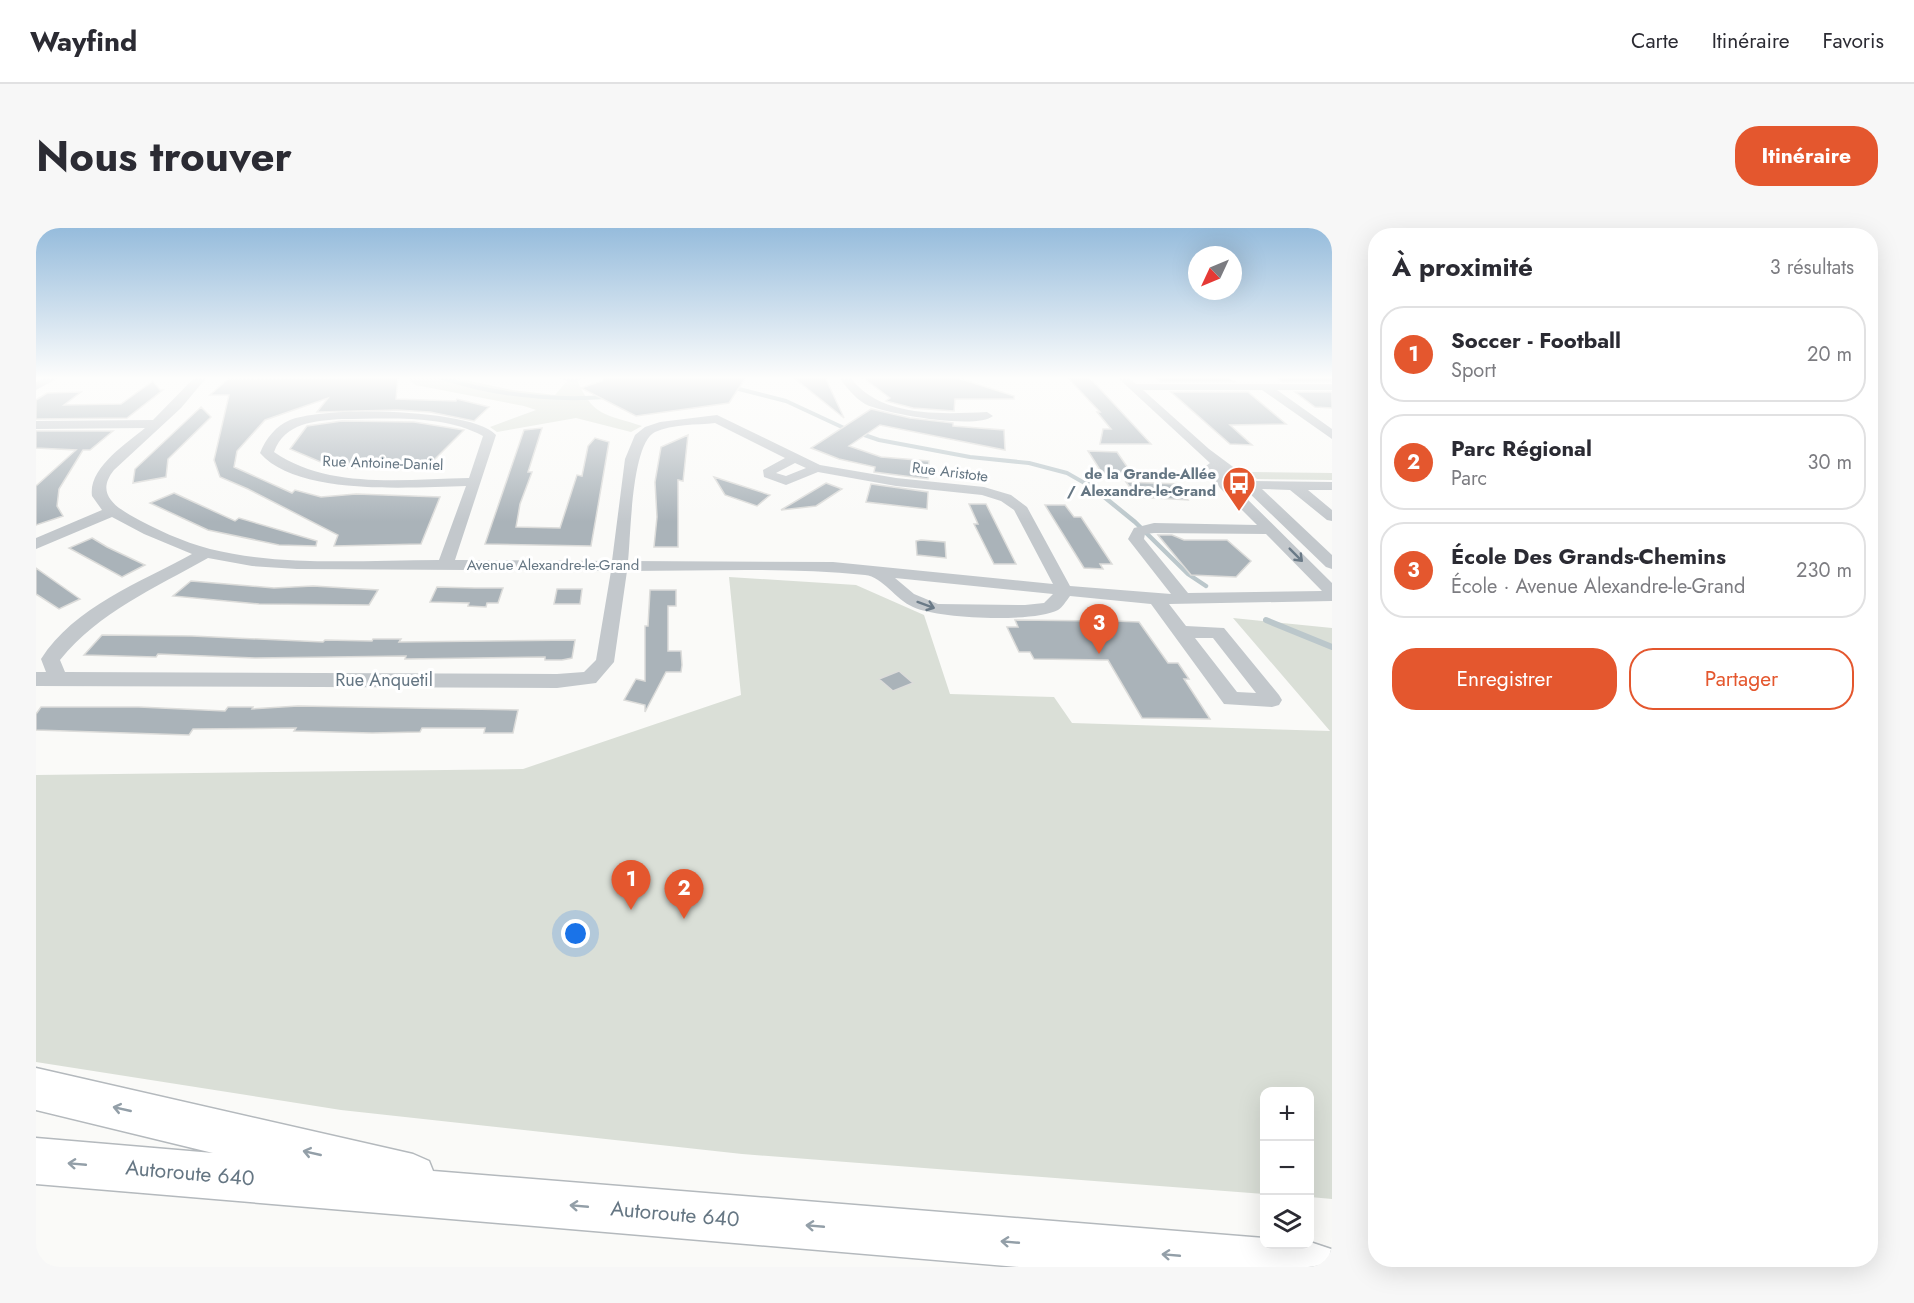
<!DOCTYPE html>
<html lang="fr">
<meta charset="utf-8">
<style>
body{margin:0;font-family:Jost,sans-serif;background:#f7f7f7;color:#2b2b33}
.controls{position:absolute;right:18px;bottom:18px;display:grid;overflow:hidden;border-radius:12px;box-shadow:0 6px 24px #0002}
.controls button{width:54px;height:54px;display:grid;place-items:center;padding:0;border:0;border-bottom:2px solid #e1e1e2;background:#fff;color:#2b2b33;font:30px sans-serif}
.compass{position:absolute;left:1152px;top:18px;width:54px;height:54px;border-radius:50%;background:#fff;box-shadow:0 6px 24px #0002;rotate:226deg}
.you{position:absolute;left:540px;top:706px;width:21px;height:21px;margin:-15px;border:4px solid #fff;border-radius:50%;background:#1a73e8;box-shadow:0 0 0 9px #1a73e833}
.badge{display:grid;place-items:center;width:39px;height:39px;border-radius:50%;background:#e4572e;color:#fff;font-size:20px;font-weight:700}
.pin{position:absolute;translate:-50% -50px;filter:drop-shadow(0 2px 3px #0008)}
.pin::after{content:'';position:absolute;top:32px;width:21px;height:18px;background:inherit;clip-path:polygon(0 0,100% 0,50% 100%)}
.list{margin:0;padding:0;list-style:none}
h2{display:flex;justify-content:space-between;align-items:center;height:78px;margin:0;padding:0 24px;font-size:26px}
h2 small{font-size:20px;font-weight:400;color:#7c7c81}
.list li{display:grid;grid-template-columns:39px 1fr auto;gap:18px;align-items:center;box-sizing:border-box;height:96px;margin:0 12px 12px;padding:0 12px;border:2px solid #e1e1e2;border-radius:24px}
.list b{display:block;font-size:22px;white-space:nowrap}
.list p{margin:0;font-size:20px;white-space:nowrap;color:#7c7c81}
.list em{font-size:20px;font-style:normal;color:#7c7c81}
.actions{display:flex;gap:12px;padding:18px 24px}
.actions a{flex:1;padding:14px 0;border:2px solid #e4572e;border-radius:24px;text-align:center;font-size:21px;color:#e4572e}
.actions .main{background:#e4572e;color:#fff}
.icon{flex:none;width:33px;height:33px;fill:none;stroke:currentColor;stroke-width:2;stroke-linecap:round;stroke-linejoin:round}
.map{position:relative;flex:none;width:1296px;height:1039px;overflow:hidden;border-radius:24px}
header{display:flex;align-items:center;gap:36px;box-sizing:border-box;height:84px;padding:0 30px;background:#fff;border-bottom:2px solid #e1e1e2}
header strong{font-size:28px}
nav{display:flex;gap:33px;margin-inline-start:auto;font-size:21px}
.intro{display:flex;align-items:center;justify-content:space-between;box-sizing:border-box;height:144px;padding:0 36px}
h1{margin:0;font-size:42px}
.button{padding:15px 27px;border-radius:24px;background:#e4572e;color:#fff;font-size:21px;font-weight:700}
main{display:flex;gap:36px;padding:0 36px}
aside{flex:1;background:#fff;border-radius:24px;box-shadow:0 6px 24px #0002}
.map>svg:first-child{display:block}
.green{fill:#dadfd7}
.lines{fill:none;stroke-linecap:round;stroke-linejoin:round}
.stream-far2{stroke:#bbc7cb;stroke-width:4}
.stream-far1{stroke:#bbc7cb;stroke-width:4.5}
.stream{stroke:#bbc7cb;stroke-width:6}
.building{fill:#aab3b9;stroke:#dcdcda;stroke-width:1.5}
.highway-casing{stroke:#b4b9bd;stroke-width:3}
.minor{fill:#c3c8cc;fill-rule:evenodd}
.highway{fill:#fff;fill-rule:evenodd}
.oneway{stroke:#6a7a87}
.oneway2{stroke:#939fa8}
.labels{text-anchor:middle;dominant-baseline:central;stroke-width:6;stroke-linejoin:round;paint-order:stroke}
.far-street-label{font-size:15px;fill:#657683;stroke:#fff}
.far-poi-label{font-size:15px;font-weight:bold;fill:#657683;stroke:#fff;text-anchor:end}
.street-label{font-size:18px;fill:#657683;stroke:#fff}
.near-street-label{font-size:21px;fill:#657683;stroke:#fff}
</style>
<header>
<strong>Wayfind</strong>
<nav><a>Carte</a><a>Itinéraire</a><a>Favoris</a></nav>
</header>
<div class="intro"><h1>Nous trouver</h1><a class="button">Itinéraire</a></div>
<main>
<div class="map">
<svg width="1296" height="1039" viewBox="0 0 1296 1039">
<rect width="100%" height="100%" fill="#fafaf8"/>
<path class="green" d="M369,149h46l61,13 43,5 12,-14 10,-1c16,37 29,34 65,46l-11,6 -55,-14 -79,14 -7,-5 46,-17 -12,-4 -109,-21z
M1213,244l83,1v7l-75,-1z
M693,349l127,8 68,30 26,79 104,3 18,26 258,8 -97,-113 99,10v571l-22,-2v-105h-46v102l-522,-40 -401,-44 -305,-48v-287l487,-6 218,-74z"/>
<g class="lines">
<path class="stream-far2" d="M403,149c55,18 110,24 168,20
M695,159l55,14 58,27 35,12 91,17 59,6 38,10 21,12"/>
<path class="stream-far1" d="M1051,255l48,39 53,52 18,12"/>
<path class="stream" d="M1230,392l66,27"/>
</g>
<path class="building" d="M362,149l-2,22 60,2 1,-2 32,8 -15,14 -44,-9 -33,-2 -80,2 11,-14 -63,22 -28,31 -3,16 58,26 3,-3 26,7 35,-3 84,3 -19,47 -87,2 4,-11 -90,-46 -28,-12 -6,-17 15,-65h-19l18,-16z
M568,149h142l-17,26 -93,13 -55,-28 21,-7z
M757,149h32l19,41 -30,-24z
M826,149h93l59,19v3h-59l-1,12 -41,-3 -27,-7 4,-3z
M1031,149h22l62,67h-51l3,-15h8l-14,-17h3z
M1119,149h74l6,5h-74z
M1239,149h57v5h-50z
M117,153l7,9h3l-36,28 -91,1v-19l11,-7 34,-1 -17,13 57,-1z
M1135,164h77l38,32 -56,1 22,20 -22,-1z
M1259,164h37v16l-17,-1z
M165,179l10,10 -43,42 -2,18 -33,6 2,-14z
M835,181l39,9 43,5v3l51,4 1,20 -125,-25 -31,21 32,11 48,4 -1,18 -54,-7 1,-5 -36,-8 -28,-11z
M306,193l72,1 50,8 -39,39h-60l-35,-3 -40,-17 17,-23z
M506,200l-14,44h4l-12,32 -4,23 44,1 17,-53 5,1 6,-30 7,-8 14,4 -18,104 -106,-2 39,-114z
M0,203h77l-23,19h-7l-24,39 -2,17 6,10 -27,9v-39l40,-36 -40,-2z
M652,207l-5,46 -5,-1v67h-24l3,-30 -2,-35 6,-35z
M1052,223l29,1 15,22 -30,-1z
M678,249l56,18 -13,11 -32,-11z
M1090,254l50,2 12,16 -51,-3z
M790,255l16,6 -26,17 -35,4z
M835,256l57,8 -1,17 -61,-7z
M138,265l61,28 4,-3 78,23 -1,5 -37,-1 -71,-15 -58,-27z
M933,276h17l30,60h-22l-20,-40h4z
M1009,277h20l9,12h7l31,47h-12l3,5 -19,-1z
M1122,307h14l12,5h43l24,21 -15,16 -45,-2z
M56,310l15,9 38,18 -23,12 -53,-29z
M885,312l24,2 1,16 -29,-3 -1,-14z
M0,340l44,31 -21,10 -23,-15z
M155,353l83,7 39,-2 65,4 -9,15 -110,-1 -86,-8z
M401,359l38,1h28l-5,15h-11l-1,4 -18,-1 1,-3 -39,-1z
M521,361h25l-2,15h-26z
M614,362h26v16h-8v45h13l1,14 -1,7h-15l-21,40v-7l-21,-5 12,-21 9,2v-55h3z
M1070,388l9,5 24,1 29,41h10l11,16h-5l26,40 -68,-1 -34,-58 -74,-1 -4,-7h-11l-12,-25h11l-3,-7 86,1z
M66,407l90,1 131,6 2,-2 47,1 1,-2h28l-2,3 176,-2 -3,18 -10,2h-17v-3l-140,2 1,-3 -151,2 -97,-4 -2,3 -72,-2z
M863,443l14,12 -20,8 -14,-12z
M262,478l220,4 -5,23h-29l1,-5h-63l-2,4 -48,1 -78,-2 2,-3 -103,1 -4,6 -153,-5v-16l5,-7h98l86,4 3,-4h25l-1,2z"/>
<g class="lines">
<defs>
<path id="highway" d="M0,840l377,86 16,7 4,10 831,67v6h46v-2l21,7 1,18h-313l-983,-83v-46l177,15 -177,-43z"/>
</defs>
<use href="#highway" class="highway-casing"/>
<path class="minor" d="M11,149h13l-24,13v-8z
M159,149h12l-26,31 -67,62c-17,21 -3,34 16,45 25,14 53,27 80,34 73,18 154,11 229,11l27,-74c-53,1 -168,11 -206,-33 6,-15 16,-27 30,-33 34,-14 182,-12 206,15l-41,125 157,1 13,-102 10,-24 10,-8 15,-5 57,-7 103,50 76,13 88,9 27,8 16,12 43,79 101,8 -43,-55 6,-11 20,-5 103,2 -37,-37 -14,-22 4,-3 -93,-86h11l8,7h196v6h-55l55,39v10l-70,-49h-119l66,59 43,32 80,1v8h-24l24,20v11l-5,-1 -37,-30 -28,-1 70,66v14l-6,-2 -81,-78 -6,-1 -1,-4 -13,-10 5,8 102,101v18l-163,3 17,22 38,2 55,67 3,5 -3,5 -7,2 -48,-3 -73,-100 -81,-8c-4,5 -7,11 -12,14 -25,13 -120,9 -145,-3 -18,-8 -30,-30 -48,-32 -78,-8 -159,-4 -238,-4l-13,91 -18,21 -39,5 -521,-2v-14h10l-5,-13c33,-52 100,-77 151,-105l-48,-20 -32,-17 -76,32v-11l66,-28 -10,-14c-4,-28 34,-52 53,-68l-109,1v-8l117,-1zM306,191c44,0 101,-5 141,17l-14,42c-64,1 -140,12 -195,-26 11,-30 41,-31 68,-33zM679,195l70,35 -22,12 1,7 22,8 32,-13 78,14 86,9 19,6 13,9 39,74 -220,-22 -205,-1c3,-26 3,-117 27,-129 17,-8 42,-7 60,-9zM759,235l11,5 -20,8 -10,-3zM1118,305l112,1 56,57 -134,2 -44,-54 1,-5zM172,330l44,8 45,3 314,2 -15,89 -12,12 -27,2 -492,-2 -5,-12c39,-48 95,-72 148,-102zM859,350l158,16 -9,9 -19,2 -87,-1 -24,-10zM1159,410h18l43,55 -19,-1z
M518,149h37l-20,5z
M803,149h11c30,41 91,37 137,35l6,4c-16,14 -108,-2 -128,-12 -11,-7 -18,-16 -26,-27z"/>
<use href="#highway" class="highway"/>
</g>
<defs><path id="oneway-shaft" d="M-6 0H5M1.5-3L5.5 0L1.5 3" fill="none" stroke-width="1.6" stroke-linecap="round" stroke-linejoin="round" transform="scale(1.5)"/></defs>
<g class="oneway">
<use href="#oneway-shaft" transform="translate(1260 327) rotate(45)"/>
<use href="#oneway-shaft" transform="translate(890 377) rotate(20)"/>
</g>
<g class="oneway2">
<use href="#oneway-shaft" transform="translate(86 881) rotate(-167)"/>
<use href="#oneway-shaft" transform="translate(276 925) rotate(-167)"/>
<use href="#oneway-shaft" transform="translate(41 936) rotate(-175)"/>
<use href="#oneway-shaft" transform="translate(543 978) rotate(-175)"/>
<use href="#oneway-shaft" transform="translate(779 998) rotate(-175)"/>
<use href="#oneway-shaft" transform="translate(974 1014) rotate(-175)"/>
<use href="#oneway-shaft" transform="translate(1135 1027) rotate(-175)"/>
</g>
<linearGradient id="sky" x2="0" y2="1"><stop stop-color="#96bcdc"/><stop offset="0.51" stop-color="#fdfdfc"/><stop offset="1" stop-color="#fdfdfc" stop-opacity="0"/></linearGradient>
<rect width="1296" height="294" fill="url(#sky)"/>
<defs>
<symbol id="bus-pin" viewBox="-11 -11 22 30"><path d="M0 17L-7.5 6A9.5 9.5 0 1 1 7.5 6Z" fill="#e4572e" stroke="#fff"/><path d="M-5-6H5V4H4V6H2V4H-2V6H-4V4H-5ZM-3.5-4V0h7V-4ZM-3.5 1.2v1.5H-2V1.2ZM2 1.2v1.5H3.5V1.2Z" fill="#fff"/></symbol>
</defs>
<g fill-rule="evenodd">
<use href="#bus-pin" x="1184" y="236" width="38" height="52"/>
</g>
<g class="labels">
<g class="far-street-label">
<text transform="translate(347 235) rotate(2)">Rue Antoine-Daniel</text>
<text transform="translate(914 244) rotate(7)">Rue Aristote</text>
<text x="517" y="337">Avenue Alexandre-le-Grand</text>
</g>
<g class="far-poi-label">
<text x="1180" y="246">de la Grande-Allée<tspan x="1180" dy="17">/ Alexandre-le-Grand</tspan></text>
</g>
<g class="street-label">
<text x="348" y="452">Rue Anquetil</text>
</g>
<g class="near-street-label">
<text transform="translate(154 945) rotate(5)">Autoroute 640</text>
<text transform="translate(639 986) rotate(5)">Autoroute 640</text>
</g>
</g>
</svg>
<div class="controls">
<button>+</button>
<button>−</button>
<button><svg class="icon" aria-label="layers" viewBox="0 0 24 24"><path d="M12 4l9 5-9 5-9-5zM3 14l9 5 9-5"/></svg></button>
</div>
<svg class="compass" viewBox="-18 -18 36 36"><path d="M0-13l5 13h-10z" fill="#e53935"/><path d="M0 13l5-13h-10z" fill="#7c7c81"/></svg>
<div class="you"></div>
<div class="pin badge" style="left:595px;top:682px">1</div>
<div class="pin badge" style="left:648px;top:691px">2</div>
<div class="pin badge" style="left:1063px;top:426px">3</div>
</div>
<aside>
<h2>À proximité<small>3 résultats</small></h2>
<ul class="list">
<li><span class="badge">1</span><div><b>Soccer - Football</b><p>Sport</p></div><em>20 m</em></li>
<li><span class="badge">2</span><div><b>Parc Régional</b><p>Parc</p></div><em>30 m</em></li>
<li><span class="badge">3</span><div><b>École Des Grands-Chemins</b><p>École · Avenue Alexandre-le-Grand</p></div><em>230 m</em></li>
</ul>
<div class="actions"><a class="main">Enregistrer</a><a>Partager</a></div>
</aside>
</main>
